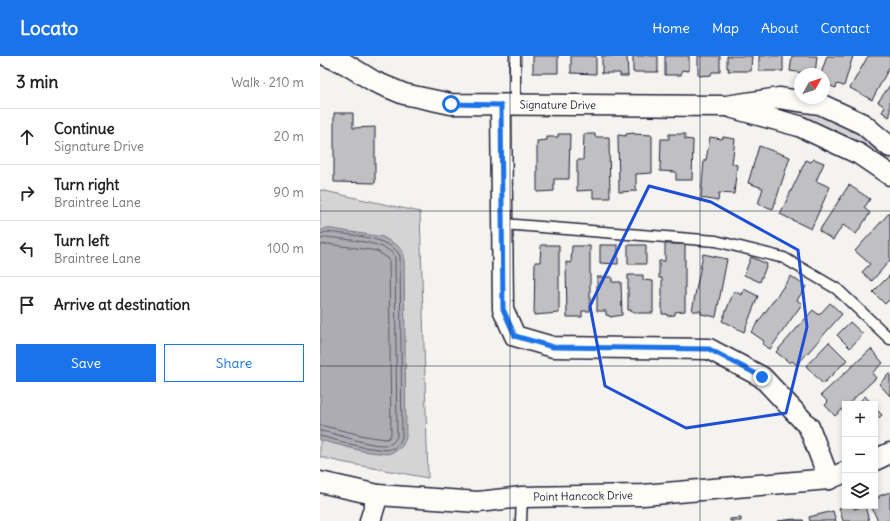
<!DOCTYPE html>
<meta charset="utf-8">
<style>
body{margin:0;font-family:Delius,sans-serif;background:#f2f2f2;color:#222}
.controls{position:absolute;right:12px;bottom:12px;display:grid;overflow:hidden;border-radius:0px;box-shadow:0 2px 6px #0003}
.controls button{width:36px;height:36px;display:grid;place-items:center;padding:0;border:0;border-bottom:1px solid #e0e0e0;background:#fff;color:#222;font:20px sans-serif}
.compass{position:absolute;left:474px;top:12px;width:36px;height:36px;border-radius:50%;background:#fff;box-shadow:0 2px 6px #0003;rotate:50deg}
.stop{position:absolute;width:12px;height:12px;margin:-9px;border:3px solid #1a73e8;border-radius:50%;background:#fff}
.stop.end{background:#1a73e8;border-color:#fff;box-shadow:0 1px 4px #0008}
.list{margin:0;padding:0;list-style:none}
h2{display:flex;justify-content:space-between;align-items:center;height:52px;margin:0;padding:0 16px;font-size:17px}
h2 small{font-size:13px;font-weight:400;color:#767676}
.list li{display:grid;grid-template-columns:26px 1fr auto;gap:12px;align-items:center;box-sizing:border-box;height:56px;padding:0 16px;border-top:1px solid #e0e0e0}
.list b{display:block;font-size:15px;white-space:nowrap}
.list p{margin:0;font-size:13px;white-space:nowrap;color:#767676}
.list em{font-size:13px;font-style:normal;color:#767676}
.actions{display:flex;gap:8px;padding:12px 16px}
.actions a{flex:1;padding:9px 0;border:1px solid #1a73e8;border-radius:0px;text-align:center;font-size:14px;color:#1a73e8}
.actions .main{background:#1a73e8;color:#fff}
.icon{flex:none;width:22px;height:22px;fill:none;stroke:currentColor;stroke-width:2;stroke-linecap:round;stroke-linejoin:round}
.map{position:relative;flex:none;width:570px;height:465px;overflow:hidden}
header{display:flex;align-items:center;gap:24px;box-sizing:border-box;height:56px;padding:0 20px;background:#1a73e8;color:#fff}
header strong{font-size:19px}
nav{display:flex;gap:22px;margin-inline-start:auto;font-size:14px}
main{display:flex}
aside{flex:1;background:#fff}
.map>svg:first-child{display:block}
.green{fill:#d5d4d5;stroke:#7c7b88}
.water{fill:#acacb2;stroke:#757582}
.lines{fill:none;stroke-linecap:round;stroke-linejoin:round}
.shore{stroke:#59596b;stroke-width:1}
.building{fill:#c0bfc2;stroke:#22223b}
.lane-casing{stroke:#22223b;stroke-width:13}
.street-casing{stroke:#22223b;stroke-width:23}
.lane{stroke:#fdfcf7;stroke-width:10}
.street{stroke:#fdfcf7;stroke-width:20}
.route{stroke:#1a73e8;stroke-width:5}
.marked{fill:none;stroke:#1d4ed8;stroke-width:3;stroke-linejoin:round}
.grid{fill:none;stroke:#22223b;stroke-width:1;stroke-opacity:0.55}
.labels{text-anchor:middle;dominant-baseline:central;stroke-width:3;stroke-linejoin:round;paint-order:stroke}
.street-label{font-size:11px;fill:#22223b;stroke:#fdfcf7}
</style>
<header>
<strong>Locato</strong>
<nav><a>Home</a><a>Map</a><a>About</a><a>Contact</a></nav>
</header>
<main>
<aside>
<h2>3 min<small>Walk · 210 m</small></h2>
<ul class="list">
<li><svg class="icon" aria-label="ahead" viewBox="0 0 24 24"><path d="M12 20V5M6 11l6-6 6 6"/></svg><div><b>Continue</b><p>Signature Drive</p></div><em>20 m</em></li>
<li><svg class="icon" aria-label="right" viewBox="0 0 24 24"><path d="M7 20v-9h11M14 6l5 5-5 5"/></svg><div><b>Turn right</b><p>Braintree Lane</p></div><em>90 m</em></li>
<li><svg class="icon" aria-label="left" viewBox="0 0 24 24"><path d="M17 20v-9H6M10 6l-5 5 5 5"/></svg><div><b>Turn left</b><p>Braintree Lane</p></div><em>100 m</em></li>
<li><svg class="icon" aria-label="arrive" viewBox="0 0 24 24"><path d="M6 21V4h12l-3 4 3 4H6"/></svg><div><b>Arrive at destination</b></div></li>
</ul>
<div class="actions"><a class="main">Save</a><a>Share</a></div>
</aside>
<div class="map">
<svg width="570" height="465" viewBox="0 0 570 465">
<rect width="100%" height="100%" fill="#f4f3ef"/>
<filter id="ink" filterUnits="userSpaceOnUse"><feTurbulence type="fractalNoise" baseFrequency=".025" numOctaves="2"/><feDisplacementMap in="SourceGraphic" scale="8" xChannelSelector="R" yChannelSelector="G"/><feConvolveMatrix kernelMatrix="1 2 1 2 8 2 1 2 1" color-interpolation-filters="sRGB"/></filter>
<g filter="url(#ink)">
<path class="green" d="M428,49h45l62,22 35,28v14z
M0,134l100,22 8,266 -87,-16 -21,-5z"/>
<path class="water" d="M6,172l57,9 18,11 3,7 2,183 -4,8 -6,5 -9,3 -25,-3 -42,-11v-209z"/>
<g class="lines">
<path class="shore" d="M0,178l7,-2c21,3 63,4 73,24l2,181 -3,7 -5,4 -8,2 -24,-3 -42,-11
M0,183l8,-2c17,3 59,4 67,20l2,179c-1,3 -3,5 -5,7 -14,8 -56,-11 -72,-12
M0,189l8,-1 49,7 12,8 2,175 -2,4 -4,1 -20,-3 -45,-11"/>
</g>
<path class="building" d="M213,0h25v17h-25z
M251,0h25v18l-25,-1z
M282,0h25l1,20h-8v-3h-18z
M313,0h25v16h-25z
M345,0h24v15l-7,-1 -1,5h-16z
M378,0h22v16h-8l-1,3 -13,1z
M407,0h25l-1,15h-23l1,-3h-2z
M439,0h24v15h-24z
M472,0h25l-2,18h-11v-1l-14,-2z
M507,0h26l-9,30 -7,-2 -1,4 -8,-3 1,-4 -5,-2v-5h-3z
M548,0h22v10l-18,34 -22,-12z
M570,29v31l-1,1 -7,-5 3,-5 -7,-5z
M14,57h19v15l22,-1v56l-41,-1z
M314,77v1l18,1v38l-16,1v17l-17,1 -1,-57 8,1v-2z
M238,78h12l-1,45h-15v12l-17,1v-51l10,-1v-3h11z
M264,78h11v3h14l1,61h-17v-8l-16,1v-31h6z
M349,78h16v5l8,1 -1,40h-16v-8l-16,-1 1,-32h8z
M390,81l12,2 1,-2 12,2 -3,25 5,1 -3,29 -15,-1 -1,8 -17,-3 3,-38h2z
M439,90l31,11 -17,52 -15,-5 5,-16 -15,-5z
M494,103l10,4 -8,18 14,6 -19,42 -31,-15 26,-54 5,2z
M529,129l21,14 -6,9 6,5 -14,21 -13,-9 -10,15 -14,-9z
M570,156v48l-18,21 -10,-9 8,-8 -15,-13z
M345,188h20v67l-10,1v3l-8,1v-2h-5v-36h-3v-17h6z
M221,189h18v68l-25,2 1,-53h5z
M280,189h18v19l-18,-1z
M308,189h18v19h-18z
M252,190h18v65h-8v6h-15l-1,-55 5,1z
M383,198l24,5 -11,58 -15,-3v-3h-9z
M431,201l16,7 -7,18 -16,-7z
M308,219h15v5l10,1v32h-16v-1h-6v-2h-3z
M570,219v24l-5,5 -12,-12z
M471,220l15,11 -9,13 5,4 -32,45 -8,-5 2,-3 -13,-9z
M277,221h15v5h9l1,33 -12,2v-1l-4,-1v-4h-9z
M424,233l14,7 -14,36 -22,-11 12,-30 8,4z
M510,247l12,11 -45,51 -5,-4 -2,2 -14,-11 37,-42 6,5z
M530,266l13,12 -13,14 -13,-13z
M509,286l18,18 -24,24 -17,-18z
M551,293l12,14 -11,10 4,5 -28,26h-3v3l-10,9 -10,-11 3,-3 -7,-7z
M570,317v23l-11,-12z
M545,340l7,8h-15z
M555,352l7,7 -7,6z
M570,436v29h-12l-7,-15h4v-7l4,-1v-2z
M525,450h9v3l11,-3 4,15h-26l-4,-13z
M513,455l3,10h-26l-1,-4z
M421,462v3h-11v-2z
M475,463v1h8l1,1h-26z"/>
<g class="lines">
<defs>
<path id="lane" d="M195,48v-48
M183,168l213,17 68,17 53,31 53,50
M201,465l1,-24"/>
<g id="street">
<path id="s1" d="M7,0l17,7 31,19 29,12 47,10 275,2 53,-8 41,6 43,20 27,23"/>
<path d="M181,49l2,204 12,27 38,11 156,2 53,28 47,50 20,52"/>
<path d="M413,52l66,18 60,28 31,21"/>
<path d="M555,404l15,-7"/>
<path id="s2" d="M0,426l58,13 100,7 44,-5 121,-2 186,-16 16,-7"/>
<path d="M50,465l8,-26"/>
</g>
</defs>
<use href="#lane" class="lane-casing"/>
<use href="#street" class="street-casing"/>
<use href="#lane" class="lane"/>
<use href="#street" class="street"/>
</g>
</g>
<g class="lines" filter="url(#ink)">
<path class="route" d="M131,48l50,1 2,204 12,27 38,11 156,2 53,28"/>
</g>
<path class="marked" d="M329,130l62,16 87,48 9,77 -21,86 -100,15 -81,-42 -15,-80z"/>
<path class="grid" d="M190,0v465M380,0v465M0,155h570M0,310h570"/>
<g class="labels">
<g class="street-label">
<text stroke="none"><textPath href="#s1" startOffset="241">Signature Drive</textPath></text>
<text stroke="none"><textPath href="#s2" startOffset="265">Point Hancock Drive</textPath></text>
</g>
</g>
</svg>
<div class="controls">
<button>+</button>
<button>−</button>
<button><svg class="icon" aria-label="layers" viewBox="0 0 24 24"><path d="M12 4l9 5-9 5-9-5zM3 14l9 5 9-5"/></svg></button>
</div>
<svg class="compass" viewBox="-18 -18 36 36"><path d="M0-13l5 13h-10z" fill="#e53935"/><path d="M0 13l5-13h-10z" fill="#767676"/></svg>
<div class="stop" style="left:131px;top:48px"></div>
<div class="stop end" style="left:442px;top:321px"></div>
</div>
</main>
